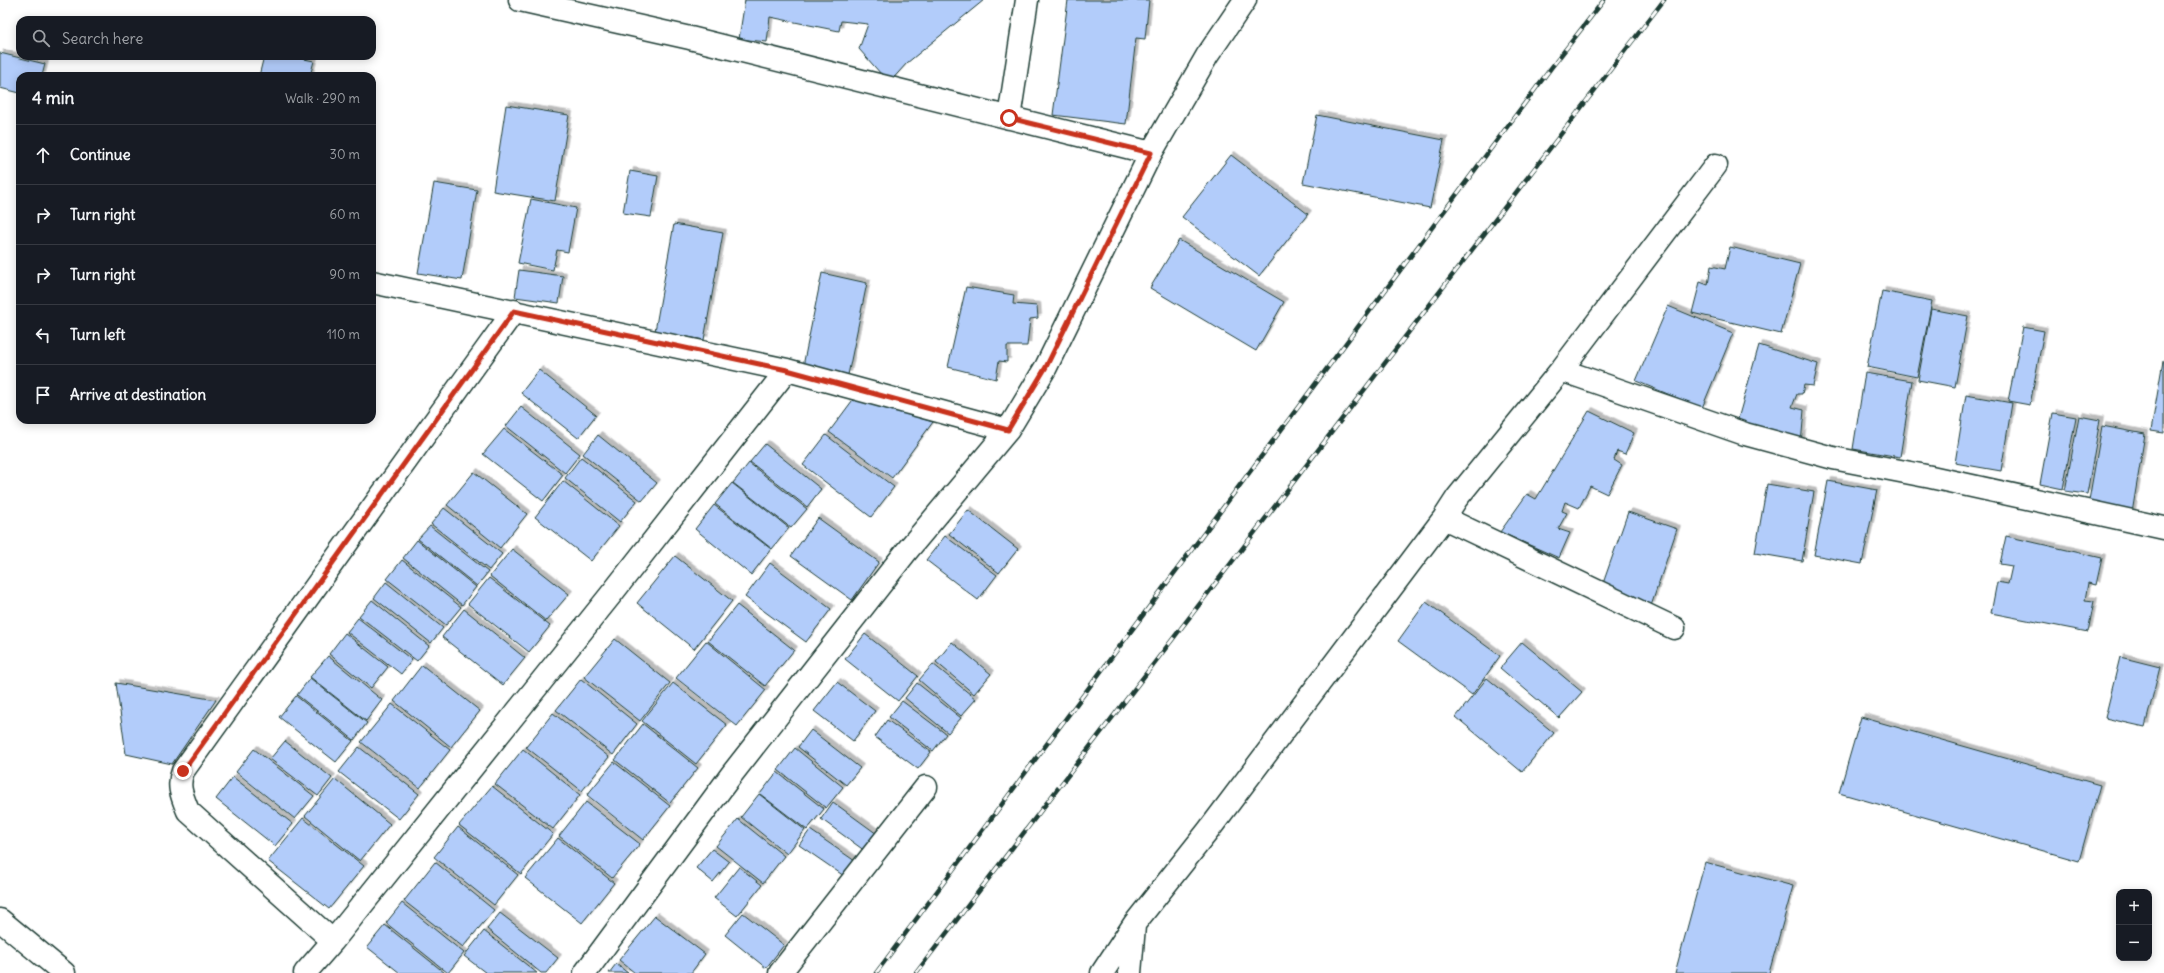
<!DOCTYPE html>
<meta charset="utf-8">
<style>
body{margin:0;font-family:Delius,sans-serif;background:#242831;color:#f1f3f6}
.controls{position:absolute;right:12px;bottom:12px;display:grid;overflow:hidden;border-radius:8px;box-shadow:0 2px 10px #0003}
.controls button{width:36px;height:36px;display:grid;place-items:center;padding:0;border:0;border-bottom:1px solid #363941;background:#171b24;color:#f1f3f6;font:20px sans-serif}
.stop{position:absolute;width:12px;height:12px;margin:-9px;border:3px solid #c8321e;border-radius:50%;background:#fff}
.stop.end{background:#c8321e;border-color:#fff;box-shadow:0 1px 4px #0008}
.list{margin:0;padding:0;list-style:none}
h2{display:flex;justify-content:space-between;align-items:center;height:52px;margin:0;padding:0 16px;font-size:17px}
h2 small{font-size:13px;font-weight:400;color:#9ea1a6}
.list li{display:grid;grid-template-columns:26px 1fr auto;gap:12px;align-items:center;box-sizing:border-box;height:60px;padding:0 16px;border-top:1px solid #363941}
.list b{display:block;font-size:15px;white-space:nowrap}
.list em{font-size:13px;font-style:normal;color:#9ea1a6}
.icon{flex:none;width:22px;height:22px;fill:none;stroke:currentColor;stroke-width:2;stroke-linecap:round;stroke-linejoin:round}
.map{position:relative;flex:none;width:2164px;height:973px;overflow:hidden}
.search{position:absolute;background:#171b24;box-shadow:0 2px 10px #0003;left:16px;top:16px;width:360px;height:44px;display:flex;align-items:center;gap:10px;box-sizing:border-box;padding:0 14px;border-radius:12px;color:#9ea1a6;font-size:15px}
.panel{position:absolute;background:#171b24;box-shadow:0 2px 10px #0003;left:16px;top:72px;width:360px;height:352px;border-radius:12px}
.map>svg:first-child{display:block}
.building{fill:#b2ccfa;stroke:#1f3d34;filter:url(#shadow)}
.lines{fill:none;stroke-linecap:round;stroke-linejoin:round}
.minor-casing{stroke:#1f3d34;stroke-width:25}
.minor{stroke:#fff;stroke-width:22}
.rail-casing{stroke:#1f3d34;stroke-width:4.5}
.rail{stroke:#fff;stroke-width:3;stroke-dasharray:9;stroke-linecap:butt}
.route{stroke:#c8321e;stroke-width:5}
</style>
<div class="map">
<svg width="2164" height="973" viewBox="0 0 2164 973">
<defs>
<filter id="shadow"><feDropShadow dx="3.5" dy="-3.5" stdDeviation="0" flood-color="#0004"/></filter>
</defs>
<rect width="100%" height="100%" fill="#fff"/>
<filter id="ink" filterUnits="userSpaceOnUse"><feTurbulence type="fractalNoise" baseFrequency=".025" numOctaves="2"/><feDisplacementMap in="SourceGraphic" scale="8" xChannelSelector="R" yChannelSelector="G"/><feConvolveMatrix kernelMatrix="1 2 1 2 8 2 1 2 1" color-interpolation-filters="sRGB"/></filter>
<g filter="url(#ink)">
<path class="building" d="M745,0h239l-77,63 -18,20 -30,-34 9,-25 -27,-3 -2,10 -69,-14 -3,25 -28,-3z
M1068,0h81l-4,39 -9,-1 -10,86 -73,-9z
M0,53l45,11 -3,12h-22v17l-20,-5z
M264,56h25l25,5 -4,15h-51z
M506,105l63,10 -14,86 -62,-10z
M1317,115l127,25 -14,68 -127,-25z
M1231,155l77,59 -49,62 -77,-59z
M630,171l28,5 -7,41 -28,-4z
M434,183l43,7 -15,90 -44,-7z
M531,199l45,9 -8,44 -11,-2 -4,20 -35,-7z
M674,224l49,9 -19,107 -49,-9z
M1179,240l105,62 -28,49 -106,-63z
M1730,247l70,17 -19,70 -89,-21 8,-31 8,3 3,-19 14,3z
M519,270l44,6 -4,27 -44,-6z
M822,273l45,10 -19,92 -45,-9z
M966,287l48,8 -1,9 24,2 1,12 -8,1 -3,27h-20v16l-8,-1 -3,18 -48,-12z
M1882,291l50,10 -15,76 -50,-10z
M1668,306l65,27 -31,75 -66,-27z
M1931,309l37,7 -13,71 -37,-7z
M2023,327l21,4 -14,74 -22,-4z
M1759,345l59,19 -5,22 -9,-1 -2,9h-5l-5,13 12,3 -3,34 -65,-18z
M2163,361h1v72l-13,-2z
M539,370l57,45 -18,23 -57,-45z
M1865,373l47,8 -12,76 -47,-8z
M1966,395l46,8 -11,68 -46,-8z
M855,397l78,25 -41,56 -63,-46z
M521,407l59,47 -15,19 -59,-47z
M1589,411l45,22 -9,21 -8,-3 -3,9 8,5 -15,29 -17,-8 -11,22 -14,-6 -3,9 5,2 -9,16 12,4 -11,25 -59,-26 27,-38 9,5z
M2053,413l23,4 -13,72 -23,-5z
M2079,416l21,4 -13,74 -22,-3z
M2102,426l43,8 -13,79 -44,-7z
M504,429l59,46 -20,26 -60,-47z
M598,435l59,48 -15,18 -59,-47z
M826,435l68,52 -23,30 -68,-52z
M765,444l56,45 -14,18 -57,-45z
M581,457l56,44 -17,21 -55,-44z
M749,463l58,46 -16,19 -58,-45z
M474,472l53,42 -27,34 -53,-43z
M563,481l56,45 -28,35 -56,-44z
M1828,481l49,9 -15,74 -48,-9z
M732,483l57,45 -17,21 -57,-45z
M1767,484l47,8 -12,69 -47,-8z
M714,505l57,44 -20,26 -56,-46z
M444,508l58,46 -13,16 -58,-46z
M968,510l50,39 -19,24 -50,-39z
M1628,512l49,17 -26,77 -50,-17z
M818,518l61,44 -27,38 -61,-44z
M430,526l58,46 -11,14 -59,-47z
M945,536l52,39 -19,25 -52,-40z
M2006,536l96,22 -6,27 -8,-2 -3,17 9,1 -6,31 -97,-19 6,-31 11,2 4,-18 -12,-2z
M417,540l59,47 -14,18 -59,-47z
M512,549l57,45 -23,27 -56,-45z
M675,556l57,45 -38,48 -57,-46z
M402,560l59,47 -15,18 -59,-46z
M770,563l61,46 -25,33 -61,-45z
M489,578l61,48 -21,26 -61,-48z
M386,582l57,46 -12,15 -57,-45z
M372,600l57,46 -12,15 -58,-45z
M1426,602l74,54 -28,39 -74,-54z
M737,605l57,45 -29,36 -57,-45z
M464,609l61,49 -22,27 -61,-48z
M358,618l54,42 -11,14 -54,-42z
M345,633l43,34 -17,21 -42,-34z
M865,634l53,42 -20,25 -53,-42z
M615,639l55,44 -30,38 -56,-44z
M706,641l60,49 -29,36 -61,-48z
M952,642l39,32 -17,20 -38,-32z
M1522,642l60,50 -23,26 -59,-50z
M328,656l54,44 -16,21 -56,-44z
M2120,657l40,10 -15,60 -40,-9z
M933,664l43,35 -15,17 -42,-36z
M422,665l58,46 -29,36 -57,-46z
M310,678l57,45 -13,17 -57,-45z
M1487,678l67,55 -32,39 -66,-55z
M581,679l56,45 -24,31 -57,-45z
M837,682l38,29 -22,30 -39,-30z
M116,683l100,17 -44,64 -46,-10z
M673,683l54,42 -31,39 -54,-43z
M917,683l44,35 -13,15 -43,-35z
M296,696l57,45 -17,21 -57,-45z
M902,701l44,33 -13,17 -44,-34z
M392,704l58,46 -30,38 -59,-46z
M553,713l56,44 -27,34 -56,-44z
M1861,717l239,68 -21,76 -240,-68z
M887,720l44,32 -13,17 -43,-32z
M643,724l55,44 -28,35 -55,-43z
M811,730l49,38 -14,17 -48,-38z
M285,741l47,37 -14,18 -48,-37z
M359,747l60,47 -20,25 -60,-47z
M795,748l48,39 -17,21 -48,-38z
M254,749l60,47 -19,23 -59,-47z
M523,749l57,46 -27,34 -58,-45z
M614,762l56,44 -27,34 -56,-45z
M777,772l47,37 -17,21 -47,-36z
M233,777l60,47 -18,22 -59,-47z
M335,779l55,45 -30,37 -55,-45z
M492,786l61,48 -32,40 -62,-49z
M759,794l46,36 -18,24 -46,-37z
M586,802l54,42 -28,34 -53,-42z
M833,802l44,32 -12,17 -44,-32z
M303,818l61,48 -35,43 -61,-48z
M738,819l46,37 -21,27 -47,-37z
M458,827l60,48 -24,30 -60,-48z
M810,830l45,31 -11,15 -45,-31z
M558,838l56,45 -32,40 -57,-45z
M712,849l17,13 -16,20 -17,-14z
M435,862l59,48 -31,37 -59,-46z
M1705,862l88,24 -24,87h-94z
M739,867l23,18 -25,31 -23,-18z
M402,903l62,50 -16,20 -62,-50z
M500,913l58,45 -12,15h-5l-54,-44z
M743,913l41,32 -18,23 -41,-33z
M655,916l50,38 -14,19h-56l-16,-13z
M385,925l60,48h-45l-33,-26z
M484,931l53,42h-51l-22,-17z
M616,964l12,9h-19z"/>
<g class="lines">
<defs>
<path id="minor" d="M520,0l170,38 461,115 56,-97 38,-56
M1009,118l18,-118
M372,282l415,88
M1561,370l184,64 88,24 98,19 233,51
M1444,518l230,110
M0,920l64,53
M333,941l-145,-130c-6,-15 -11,-25 -5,-40l331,-460
M305,973l28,-32 280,-349 174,-222 221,60
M585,973l147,-199 174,-222 102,-122 38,-63 105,-214
M780,973l146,-186
M1102,973l33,-50 73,-92 236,-313 13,-20 104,-128 155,-205
M1130,973l4,-47"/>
</defs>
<use href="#minor" class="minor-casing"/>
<use href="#minor" class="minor"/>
<defs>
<path id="rail" d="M876,973l675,-905 53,-68
M916,973l748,-973"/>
</defs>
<use href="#rail" class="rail-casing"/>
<use href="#rail" class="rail"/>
</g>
</g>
<g class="lines" filter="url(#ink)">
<path class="route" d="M183,771l331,-460 273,59 221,60 38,-63 105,-214 -142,-35"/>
</g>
</svg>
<div class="controls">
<button>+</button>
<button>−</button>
</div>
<div class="stop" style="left:1009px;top:118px"></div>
<div class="stop end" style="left:183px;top:771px"></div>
<div class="search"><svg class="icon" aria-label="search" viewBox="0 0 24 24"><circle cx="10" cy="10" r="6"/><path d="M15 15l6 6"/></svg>Search here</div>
<section class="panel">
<h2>4 min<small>Walk · 290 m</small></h2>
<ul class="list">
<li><svg class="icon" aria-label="ahead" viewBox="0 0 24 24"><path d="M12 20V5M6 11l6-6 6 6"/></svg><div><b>Continue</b></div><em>30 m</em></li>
<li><svg class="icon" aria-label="right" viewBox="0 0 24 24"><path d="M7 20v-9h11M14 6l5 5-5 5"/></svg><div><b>Turn right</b></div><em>60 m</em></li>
<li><svg class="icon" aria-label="right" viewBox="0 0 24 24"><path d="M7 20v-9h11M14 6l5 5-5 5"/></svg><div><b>Turn right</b></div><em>90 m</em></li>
<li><svg class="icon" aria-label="left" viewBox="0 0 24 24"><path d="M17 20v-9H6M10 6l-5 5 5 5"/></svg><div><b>Turn left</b></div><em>110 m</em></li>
<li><svg class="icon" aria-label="arrive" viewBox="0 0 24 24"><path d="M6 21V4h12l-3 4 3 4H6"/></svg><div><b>Arrive at destination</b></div></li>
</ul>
</section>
</div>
